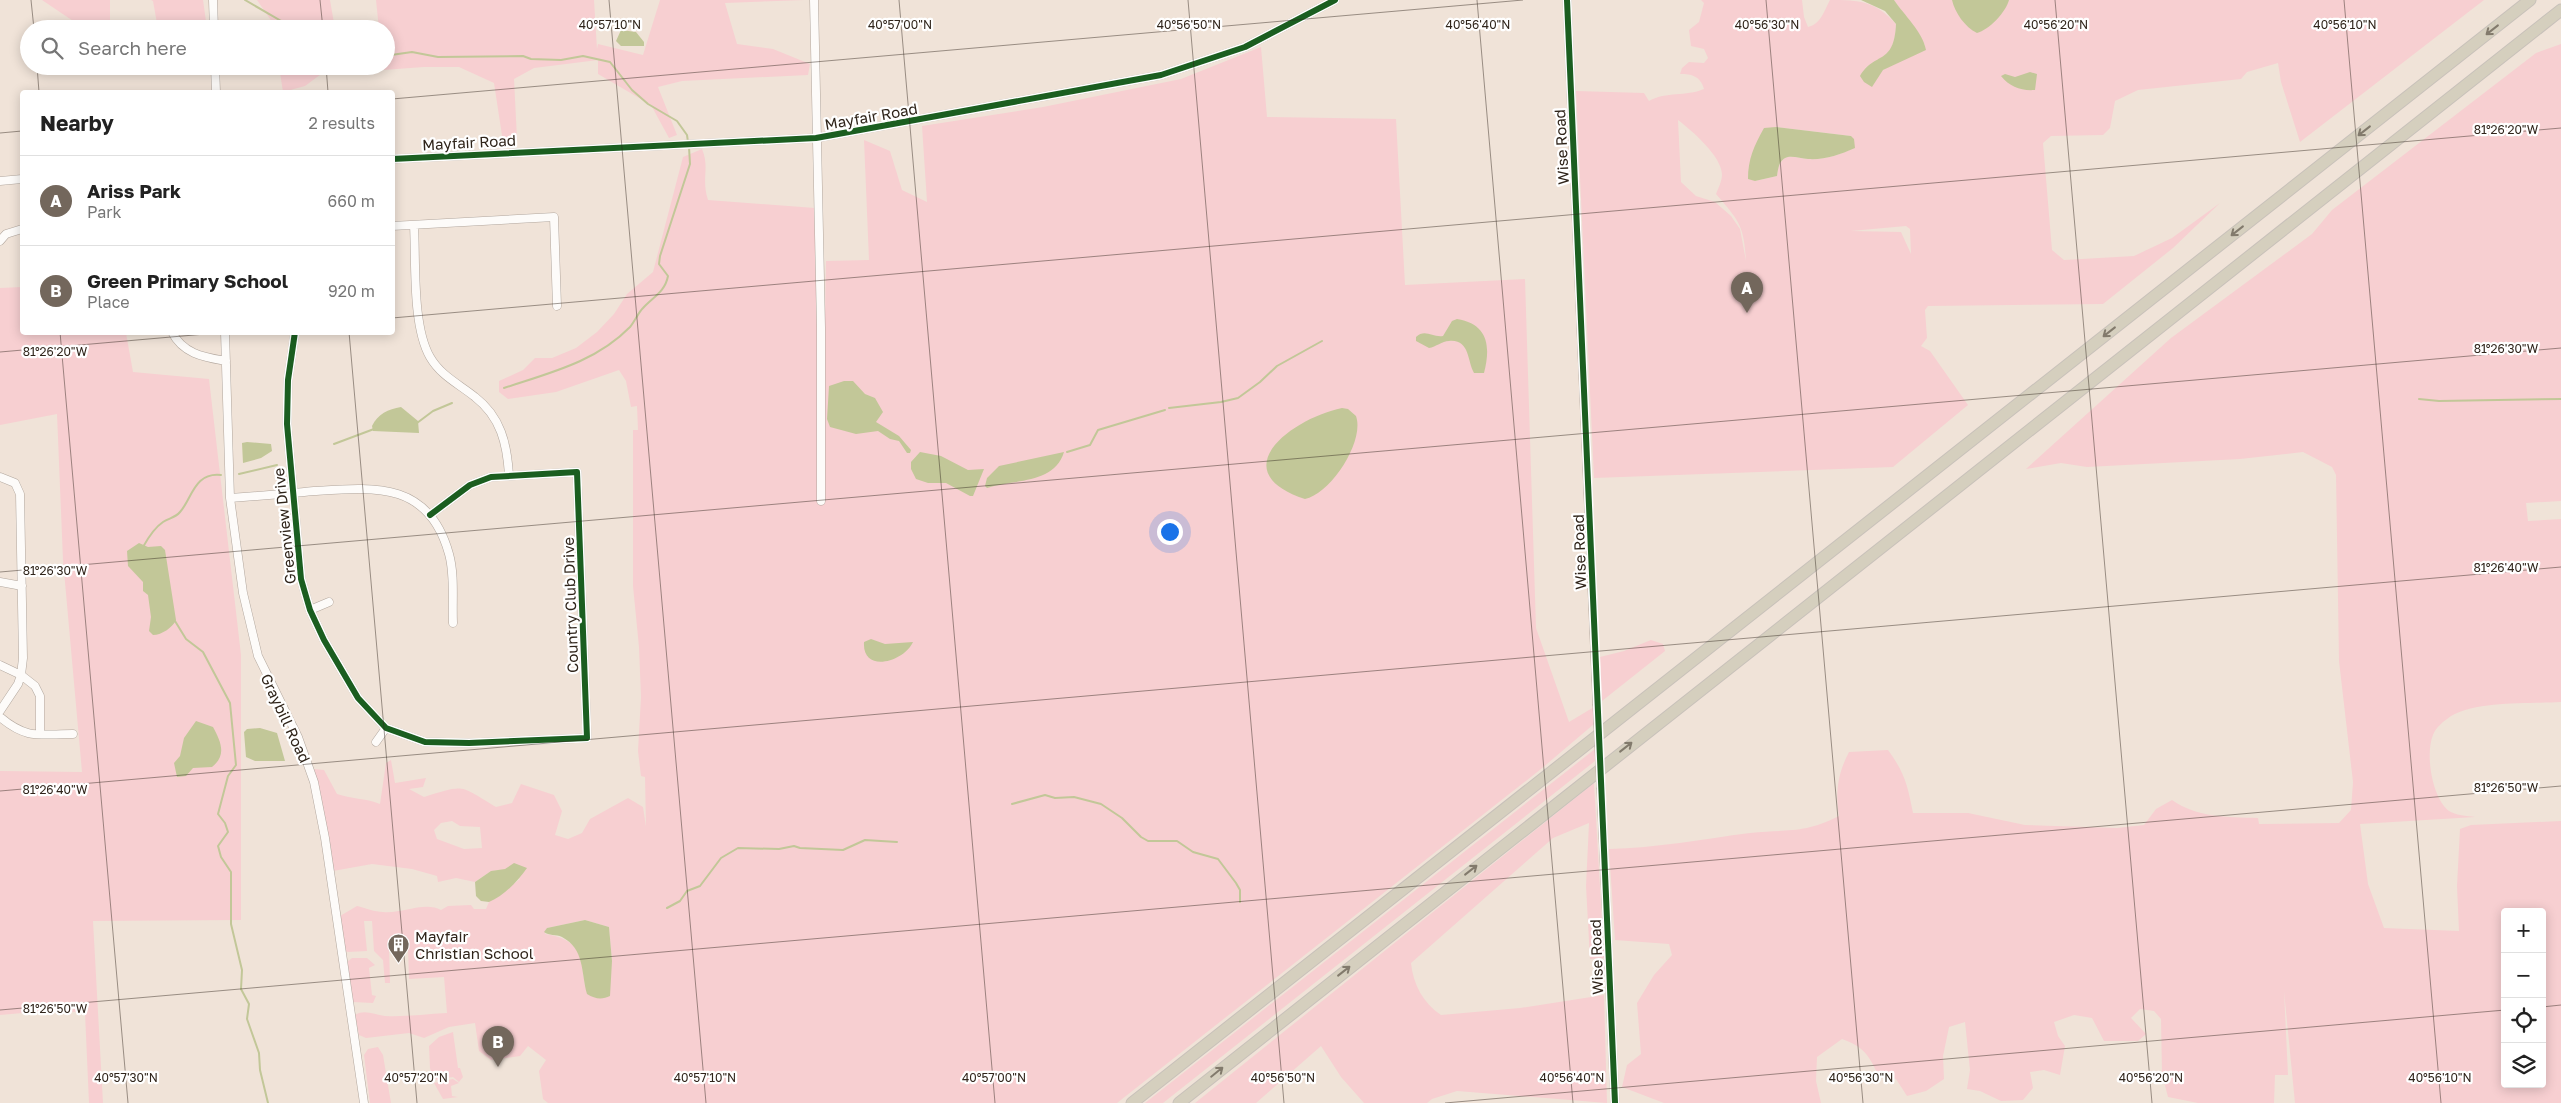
<!DOCTYPE html>
<meta charset="utf-8">
<style>
body{margin:0;font-family:"Golos Text",sans-serif;background:#f2f2f2;color:#222}
.controls{position:absolute;right:15px;bottom:15px;display:grid;overflow:hidden;border-radius:5px;box-shadow:0 2px 12px #0003}
.controls button{width:45px;height:45px;display:grid;place-items:center;padding:0;border:0;border-bottom:1px solid #e0e0e0;background:#fff;color:#222;font:25px sans-serif}
.you{position:absolute;left:1169px;top:531px;width:18px;height:18px;margin:-12px;border:4px solid #fff;border-radius:50%;background:#1a73e8;box-shadow:0 0 0 8px #1a73e833}
.badge{display:grid;place-items:center;width:32px;height:32px;border-radius:50%;background:#73675c;color:#fff;font-size:16px;font-weight:700}
.pin{position:absolute;translate:-50% -41px;filter:drop-shadow(0 1px 2px #0008)}
.pin::after{content:'';position:absolute;top:26px;width:18px;height:15px;background:inherit;clip-path:polygon(0 0,100% 0,50% 100%)}
.list{margin:0;padding:0;list-style:none}
h2{display:flex;justify-content:space-between;align-items:center;height:65px;margin:0;padding:0 20px;font-size:21px}
h2 small{font-size:16px;font-weight:400;color:#767676}
.list li{display:grid;grid-template-columns:32px 1fr auto;gap:15px;align-items:center;box-sizing:border-box;height:90px;padding:0 20px;border-top:1px solid #e0e0e0}
.list b{display:block;font-size:19px;white-space:nowrap}
.list p{margin:0;font-size:16px;white-space:nowrap;color:#767676}
.list em{font-size:16px;font-style:normal;color:#767676}
.icon{flex:none;width:28px;height:28px;fill:none;stroke:currentColor;stroke-width:2;stroke-linecap:round;stroke-linejoin:round}
.map{position:relative;flex:none;width:2561px;height:1103px;overflow:hidden}
.search{position:absolute;background:#fff;box-shadow:0 2px 12px #0003;left:20px;top:20px;width:375px;height:55px;display:flex;align-items:center;gap:12px;box-sizing:border-box;padding:0 18px;border-radius:28px;color:#767676;font-size:19px}
.panel{position:absolute;background:#fff;box-shadow:0 2px 12px #0003;left:20px;top:90px;width:375px;height:245px;border-radius:5px}
.map>svg:first-child{display:block}
.green{fill:#f7cfd1;fill-rule:evenodd}
.water{fill:#c2c798}
.lines{fill:none;stroke-linecap:round;stroke-linejoin:round}
.stream{stroke:#c2c798;stroke-width:2}
.minor-casing{stroke:#b1a69d;stroke-width:9}
.highway-casing{stroke:#c8c1ba;stroke-width:13}
.minor{stroke:#fdfbf9;stroke-width:8}
.highway{stroke:#d5cfbe;stroke-width:11}
.minor-bridge-casing{stroke:#b1a69d;stroke-width:9;stroke-linecap:butt}
.minor-bridge{stroke:#fdfbf9;stroke-width:8}
.cycleway-casing{stroke:#fff;stroke-width:9}
.cycleway{stroke:#1b5e20;stroke-width:6}
.oneway{stroke:#827a6c}
.ticks{fill:none;stroke:#2f241a;stroke-width:1;stroke-opacity:0.45}
.labels{text-anchor:middle;dominant-baseline:central;stroke-width:4.5;stroke-linejoin:round;paint-order:stroke}
.street-label{font-size:15px;fill:#2f241a;stroke:#fff}
.poi-label{font-size:15px;fill:#2f241a;stroke:#fff;text-anchor:start}
.ticks-label{font-size:12px;text-anchor:middle;fill:#2f241a;stroke:#fff;stroke-width:4.5;stroke-linejoin:round;paint-order:stroke}
</style>
<div class="map">
<svg width="2561" height="1103" viewBox="0 0 2561 1103">
<rect width="100%" height="100%" fill="#f0e3d8"/>
<path class="green" d="M42,0h68v20l-19,9h-6z
M151,0h52l4,29h-49l-5,-28z
M257,0h73l5,29h-58z
M376,0h218l3,49 1,-5 45,11 17,-55h145l-80,3 12,41 36,5 37,15 -2,11 -126,6 -24,6 19,48 -8,3 -18,-33 -53,-31v-14l-64,8 -20,11 3,60 -14,3 -9,-59 -35,-16h-35l-41,3v-4h3v-37h-7z
M1701,0h101l2,17 4,10c13,-3 16,-16 22,-27 30,0 45,1 66,24 -1,27 -8,32 -31,44l18,2 42,-25 -31,-45h590l-184,142 -19,-60 -3,-19 -31,9 -6,7 -103,11 -23,11 -5,27 -7,7 -52,1 -8,7 9,107 12,10 70,-4 38,-18 48,-35 -47,45 -70,56 -175,2 -3,4 2,28 -6,8 9,5 38,54 -75,62 -299,11 -18,-387 68,2 5,8c18,-10 36,-4 55,-12 -4,-13 -12,-15 -24,-15l2,-6 7,-6 15,1 4,-5 -4,-9 -13,-3 -2,-16 10,-8 5,-19zM1678,120c13,10 44,36 44,55 0,6 -4,14 -6,19 23,27 28,31 30,67l-6,-32 -9,-13 -16,-14 -19,-6 -15,-14zM1776,127l75,9 3,12c-15,7 -29,12 -46,11 -6,0 -14,-3 -20,-2 -9,2 -10,12 -11,19l-22,5zM1906,226l4,3 1,25 -10,-22 -50,-1z
M2561,44v457l-35,2 2,18 33,-2v183c-32,2 -82,-2 -110,14 -7,5 -15,11 -18,19 -8,19 -1,63 16,76 6,4 18,5 26,6l-115,7 8,60 16,44 75,3 -2,-45 3,-57 11,-4 90,-4v282h-266l-11,-112 4,84h-13l-1,28h-76l-30,-6 -6,-23 -1,-55 -7,-8 -14,-2 -9,9 15,16 -8,7h-34l-12,-23 -18,-3 -20,7 4,14 7,10 -5,29 -16,-5 -14,2 3,16 -10,12 -22,1 -21,-10 -13,-2 3,-19 -5,-48 -16,5 -6,29 1,23 -18,12 -19,5 -11,-17 -18,-4c-9,-20 -14,-28 -36,-36l-25,18 -1,24 5,22h-157l-42,-16 5,-22 14,-11 -4,-51 17,-28 18,-20 -3,-11 -54,-4 -6,-91c47,-1 94,-10 141,-16 37,-4 54,1 89,-17 -4,-24 -1,-43 10,-64l39,-2c17,23 20,37 25,63h55l57,12 92,3 27,-3 12,-16 16,-9c26,18 55,17 86,18l1,6 80,-1 12,-13 2,-28 -14,-121 -3,-186 -4,-8 -29,-15 -63,7 -153,8 -26,-4 -35,6 145,-131 141,-104 20,-24 204,-157zM2505,912h37v172h-37z
M1261,47l6,70 129,2 9,166 120,-6 11,349 33,94 25,-15v17l-53,45 -424,334h-569l-5,-4 -4,-28 7,-11 -18,-14 -8,10 -29,4 -12,-9 -4,-28 -26,4 -25,11 -15,-5 -43,5 -7,-3 -4,-20c10,-6 19,0 30,1 20,1 42,-2 62,-3l-3,-36 -35,2 -1,-31h-19l1,35h-5l-2,-23 -9,-9 -2,-30h-8l3,30 -19,1 -3,-1 -5,-35 17,-10c8,2 18,6 26,6 19,2 42,-11 58,-2l7,-4 23,-1 3,4h12l3,-7 31,-23c-21,-13 -26,-11 -45,3l-19,-4 -18,4 -1,-6 -25,-7 -40,-5 -39,7 -19,-102 10,1 13,24c14,5 28,4 43,10l6,-41 5,-3 4,23 31,-5 -3,9 -14,2 15,8c42,-13 35,-12 72,10l16,-4 9,-19 33,11 8,16 -7,24 13,4 14,-6 8,-14 38,-21 15,9 3,20 -1,-50 -4,-1 -3,-25 3,-54 -2,-50 -6,-61v-156h5l-1,-24 -6,1 -5,-26 -7,-11 -63,22 -48,7 -9,-7v-11l24,-11 12,-12h17l24,-10 21,-16 17,-18 13,-20 26,-22 30,-115 19,-8c8,19 -1,29 6,51l107,8 3,98 7,10 1,-55 43,-1 -5,-120 26,11 12,39 25,12 -5,-76 121,-19 138,-28zM452,821l8,5 20,1 2,21 -18,1 -27,-10 -3,-9 7,-7zM585,920l24,7 3,34 -27,25c-4,-31 -5,-47 -40,-52l2,-6z
M279,66h53l-27,20 -22,6z
M22,287v45l104,1 7,39 76,7 32,276v265l-148,1 10,182h-14l-4,-90 -29,-3 -56,5v-244l82,1 -19,-212 -6,-146 -57,11v-137z
M1651,640l12,4 2,7 -63,50 -2,-44 24,-6z
M1595,749v12l-432,342h-18z
M1594,783l10,175 -14,1 -4,-73 3,-63 -36,15 -142,125c2,21 12,40 30,52l79,-7 84,-13 3,108 -150,-12 -25,8 -5,4h-63l-23,-26 -20,-31 -65,57h-61z
M352,958h15l8,7 -6,3 3,27 4,1 -3,7 -20,-1 -6,-40z
M453,1032l5,36h2l3,9 -4,5 -6,-5 -20,3 -3,-12 -1,-22 10,-9z
M378,1047l5,8 8,48h-21l-6,-48 4,-6z
M453,1079l6,4 -8,3 1,10 6,1 -15,2 -9,-16z"/>
<path class="water" d="M1861,0h33c10,15 29,32 32,50l-43,20 -11,17 -8,-5 -4,-6c15,-25 34,-10 36,-52l-11,-13z
M1952,0h57c-3,12 -20,30 -32,33 -12,-6 -22,-20 -25,-33z
M621,30l15,2 8,10v4h-23l-5,-5z
M2030,72l7,2 -2,16c-14,1 -25,-3 -34,-14l4,-2 10,3z
M1776,127l75,9 3,3 1,9c-16,7 -30,12 -47,11 -6,0 -14,-3 -20,-2 -9,2 -10,12 -11,19l-22,5 -7,-2c0,-20 6,-33 16,-51z
M1457,319c31,5 34,27 27,54h-10c-7,-12 -4,-34 -25,-32 -7,0 -13,6 -20,7l-13,-7v-4c9,-9 17,1 27,-1l9,-15z
M844,381h9l12,13 10,4 8,14 -7,10 23,14 12,14 -1,3h-3l-8,-12 -9,-2 -12,-8 -22,3 -26,-7 -3,-8 2,-33z
M401,407l17,14 1,12 -46,-2 -1,-5c6,-12 16,-17 29,-19z
M1342,408l6,1 8,7c9,25 -25,78 -51,83 -84,-28 -12,-81 37,-91z
M247,442l24,2 1,7 -11,7 -18,5 -1,-20z
M920,452l21,4 27,14 16,-1 -11,27h-3l-24,-13h-18l-12,-4 -5,-10v-7z
M1064,452c-10,33 -52,27 -77,36l-2,-2 2,-8 12,-12z
M139,543l9,4 13,-1 4,4 11,70c-3,7 -14,15 -23,15l-4,-4 2,-14 -3,-22 -5,-4v-9l-15,-16 -1,-15z
M871,639l14,5 28,-2c-9,20 -51,32 -49,0z
M196,721l17,6c8,15 14,28 -1,40l-19,1 -7,8 -9,1 -3,-14 6,-7 4,-18z
M260,728l17,5 8,28h-30l-9,-4 -2,-25 3,-3z
M514,863l13,5c-9,13 -23,28 -38,34l-8,-1 -5,-5 -1,-14 16,-11 14,-2z
M585,920l24,7 3,34 -2,35c-8,4 -15,3 -23,-2 -6,-21 -2,-45 -25,-57 -6,-3 -13,-1 -18,-5l3,-4z"/>
<g class="lines">
<path class="stream" d="M245,0l50,29
M386,51l5,4 21,-3 26,5 85,-1 8,3 30,1 22,-4 27,6 22,28 16,14 29,17 10,14 1,7
M504,388c45,-15 92,-26 126,-61 5,-6 8,-14 13,-19 10,-11 22,-16 25,-32l-9,-12 1,-8 30,-92 -1,-17
M2419,399l20,2 122,-2
M1169,408l52,-6 17,-4 22,-16 17,-16 45,-25
M417,423l16,-12 19,-8
M334,444l40,-15
M1067,452l23,-7 8,-15 67,-20
M239,474l38,-9
M143,547c5,-9 11,-19 20,-25 6,-4 12,-4 17,-10 12,-13 14,-40 41,-37
M175,621l11,18 17,13 27,51 6,62 -8,11 -10,38 7,9 3,9 -10,14 3,11 10,15v52l11,46 -1,19 8,15 -2,15 12,34 1,17 8,33
M1012,804l33,-9 10,3 19,-1 27,7 21,14 19,19 7,4h29l16,11 25,7 18,24 4,7v12
M667,908l13,-7 7,-10 13,-5 21,-28 17,-10 41,1 15,-3 6,2 43,2 22,-10 32,2"/>
<defs>
<path id="minor" d="M213,0l1,29
M814,0l7,327v174
M1567,0l30,704
M215,66l1,26
M392,159l424,-21 345,-63 84,-28 90,-47
M0,181l22,-2
M414,225c2,36 -2,101 16,132 11,19 29,27 45,40 26,20 32,47 34,78
M392,226l162,-9 3,89
M0,241l6,-7 16,-5
M172,332c11,22 32,25 54,29
M225,332l5,166 13,95 15,63 40,81 16,45 11,56 39,265
M295,332l-7,48 -1,44 14,155 9,31 14,30 34,58 28,30 39,14 44,1 118,-5 -10,-266 -86,5 -21,8 -40,30
M0,477l15,6 5,11 3,164 -2,17 14,11 5,10v38
M230,498c28,-2 56,-4 84,-7 60,-4 115,-10 135,63 6,21 3,47 4,69
M0,582l22,4
M310,610l19,-8
M0,665l21,10 -3,9 -18,27
M0,717c27,23 40,17 73,17
M376,742l10,-14
M1601,789l14,314"/>
<path id="highway" d="M1132,1103l1398,-1103
M1179,1103l1382,-1093"/>
</defs>
<use href="#minor" class="minor-casing"/>
<use href="#highway" class="highway-casing"/>
<use href="#minor" class="minor"/>
<use href="#highway" class="highway"/>
<defs>
<path id="minor-bridge" d="M1597,704l4,85"/>
</defs>
<use href="#minor-bridge" class="minor-bridge-casing"/>
<use href="#minor-bridge" class="minor-bridge"/>
<defs>
<path id="cycleway" d="M1567,0l48,1103
M392,159l424,-21 345,-63 84,-28 90,-47
M295,332l-7,48 -1,44 14,155 9,31 14,30 34,58 28,30 39,14 44,1 118,-5 -10,-266 -86,5 -21,8 -40,30"/>
</defs>
<use href="#cycleway" class="cycleway-casing"/>
<use href="#cycleway" class="cycleway"/>
</g>
<defs><path id="oneway-shaft" d="M-6 0H5M1.5-3L5.5 0L1.5 3" fill="none" stroke-width="1.6" stroke-linecap="round" stroke-linejoin="round" transform="scale(1.25)"/></defs>
<g class="oneway">
<use href="#oneway-shaft" transform="translate(2492 30) rotate(142)"/>
<use href="#oneway-shaft" transform="translate(2364 131) rotate(142)"/>
<use href="#oneway-shaft" transform="translate(2237 231) rotate(142)"/>
<use href="#oneway-shaft" transform="translate(2109 332) rotate(142)"/>
<use href="#oneway-shaft" transform="translate(1626 747) rotate(-38)"/>
<use href="#oneway-shaft" transform="translate(1471 870) rotate(-38)"/>
<use href="#oneway-shaft" transform="translate(1344 971) rotate(-38)"/>
<use href="#oneway-shaft" transform="translate(1217 1072) rotate(-39)"/>
</g>
<path class="ticks" d="M31,0l3,29M320,0l3,29M609,0l97,1103M899,0l96,1103M1188,0l96,1103M1477,0l96,1103M1766,0l97,1103M2055,0l97,1103M2344,0l97,1103M37,66l2,26M326,66l2,26M392,99l1131,-99M0,133l22,-2M392,318l2169,-190M60,332l68,771M349,332l68,771M0,352l228,-20M0,572l2561,-224M0,791l2561,-224M2542,1007l19,-2M0,1010l2561,-224M1445,1103l1060,-93"/>
<defs>
<symbol id="building-pin" viewBox="-11 -11 22 30"><path d="M0 17L-7.5 6A9.5 9.5 0 1 1 7.5 6Z" fill="#73675c" stroke="#fff"/><path d="M-4-6H4V6H1V3H-1V6H-4ZM-2.5-4.3h1.7v1.8h-1.7ZM.8-4.3h1.7v1.8H.8ZM-2.5-1h1.7V.8h-1.7ZM.8-1h1.7V.8H.8Z" fill="#fff"/></symbol>
</defs>
<g fill-rule="evenodd">
<use href="#building-pin" x="386" y="932" width="25" height="34"/>
</g>
<g class="labels">
<g class="street-label">
<text transform="translate(871 116) rotate(-10)">Mayfair Road</text>
<text transform="translate(469 142) rotate(-3)">Mayfair Road</text>
<text transform="translate(1561 147) rotate(-93)">Wise Road</text>
<text transform="translate(284 526) rotate(-96)">Greenview Drive</text>
<text transform="translate(1579 552) rotate(-92)">Wise Road</text>
<text transform="translate(570 605) rotate(-92)">Country Club Drive</text>
<text transform="translate(286 718) rotate(65)">Graybill Road</text>
<text transform="translate(1596 957) rotate(-92)">Wise Road</text>
</g>
<g class="poi-label">
<text x="415" y="936">Mayfair<tspan x="415" dy="17">Christian School</tspan></text>
</g>
</g>
<g class="ticks-label">
<text x="610" y="29">40°57'10"N</text>
<text x="900" y="29">40°57'00"N</text>
<text x="1189" y="29">40°56'50"N</text>
<text x="1478" y="29">40°56'40"N</text>
<text x="1767" y="29">40°56'30"N</text>
<text x="2056" y="29">40°56'20"N</text>
<text x="2345" y="29">40°56'10"N</text>
<text x="2506" y="134">81°26'20"W</text>
<text x="2506" y="353">81°26'30"W</text>
<text x="55" y="356">81°26'20"W</text>
<text x="2506" y="572">81°26'40"W</text>
<text x="55" y="575">81°26'30"W</text>
<text x="2506" y="792">81°26'50"W</text>
<text x="55" y="794">81°26'40"W</text>
<text x="55" y="1013">81°26'50"W</text>
<text x="126" y="1082">40°57'30"N</text>
<text x="416" y="1082">40°57'20"N</text>
<text x="705" y="1082">40°57'10"N</text>
<text x="994" y="1082">40°57'00"N</text>
<text x="1283" y="1082">40°56'50"N</text>
<text x="1572" y="1082">40°56'40"N</text>
<text x="1861" y="1082">40°56'30"N</text>
<text x="2151" y="1082">40°56'20"N</text>
<text x="2440" y="1082">40°56'10"N</text>
</g>
</svg>
<div class="controls">
<button>+</button>
<button>−</button>
<button><svg class="icon" aria-label="locate" viewBox="0 0 24 24"><circle cx="12" cy="12" r="6"/><path d="M12 2v4M12 18v4M2 12h4M18 12h4"/></svg></button>
<button><svg class="icon" aria-label="layers" viewBox="0 0 24 24"><path d="M12 4l9 5-9 5-9-5zM3 14l9 5 9-5"/></svg></button>
</div>
<div class="you"></div>
<div class="pin badge" style="left:1747px;top:313px">A</div>
<div class="pin badge" style="left:498px;top:1067px">B</div>
<div class="search"><svg class="icon" aria-label="search" viewBox="0 0 24 24"><circle cx="10" cy="10" r="6"/><path d="M15 15l6 6"/></svg>Search here</div>
<section class="panel">
<h2>Nearby<small>2 results</small></h2>
<ul class="list">
<li><span class="badge">A</span><div><b>Ariss Park</b><p>Park</p></div><em>660 m</em></li>
<li><span class="badge">B</span><div><b>Green Primary School</b><p>Place</p></div><em>920 m</em></li>
</ul>
</section>
</div>
